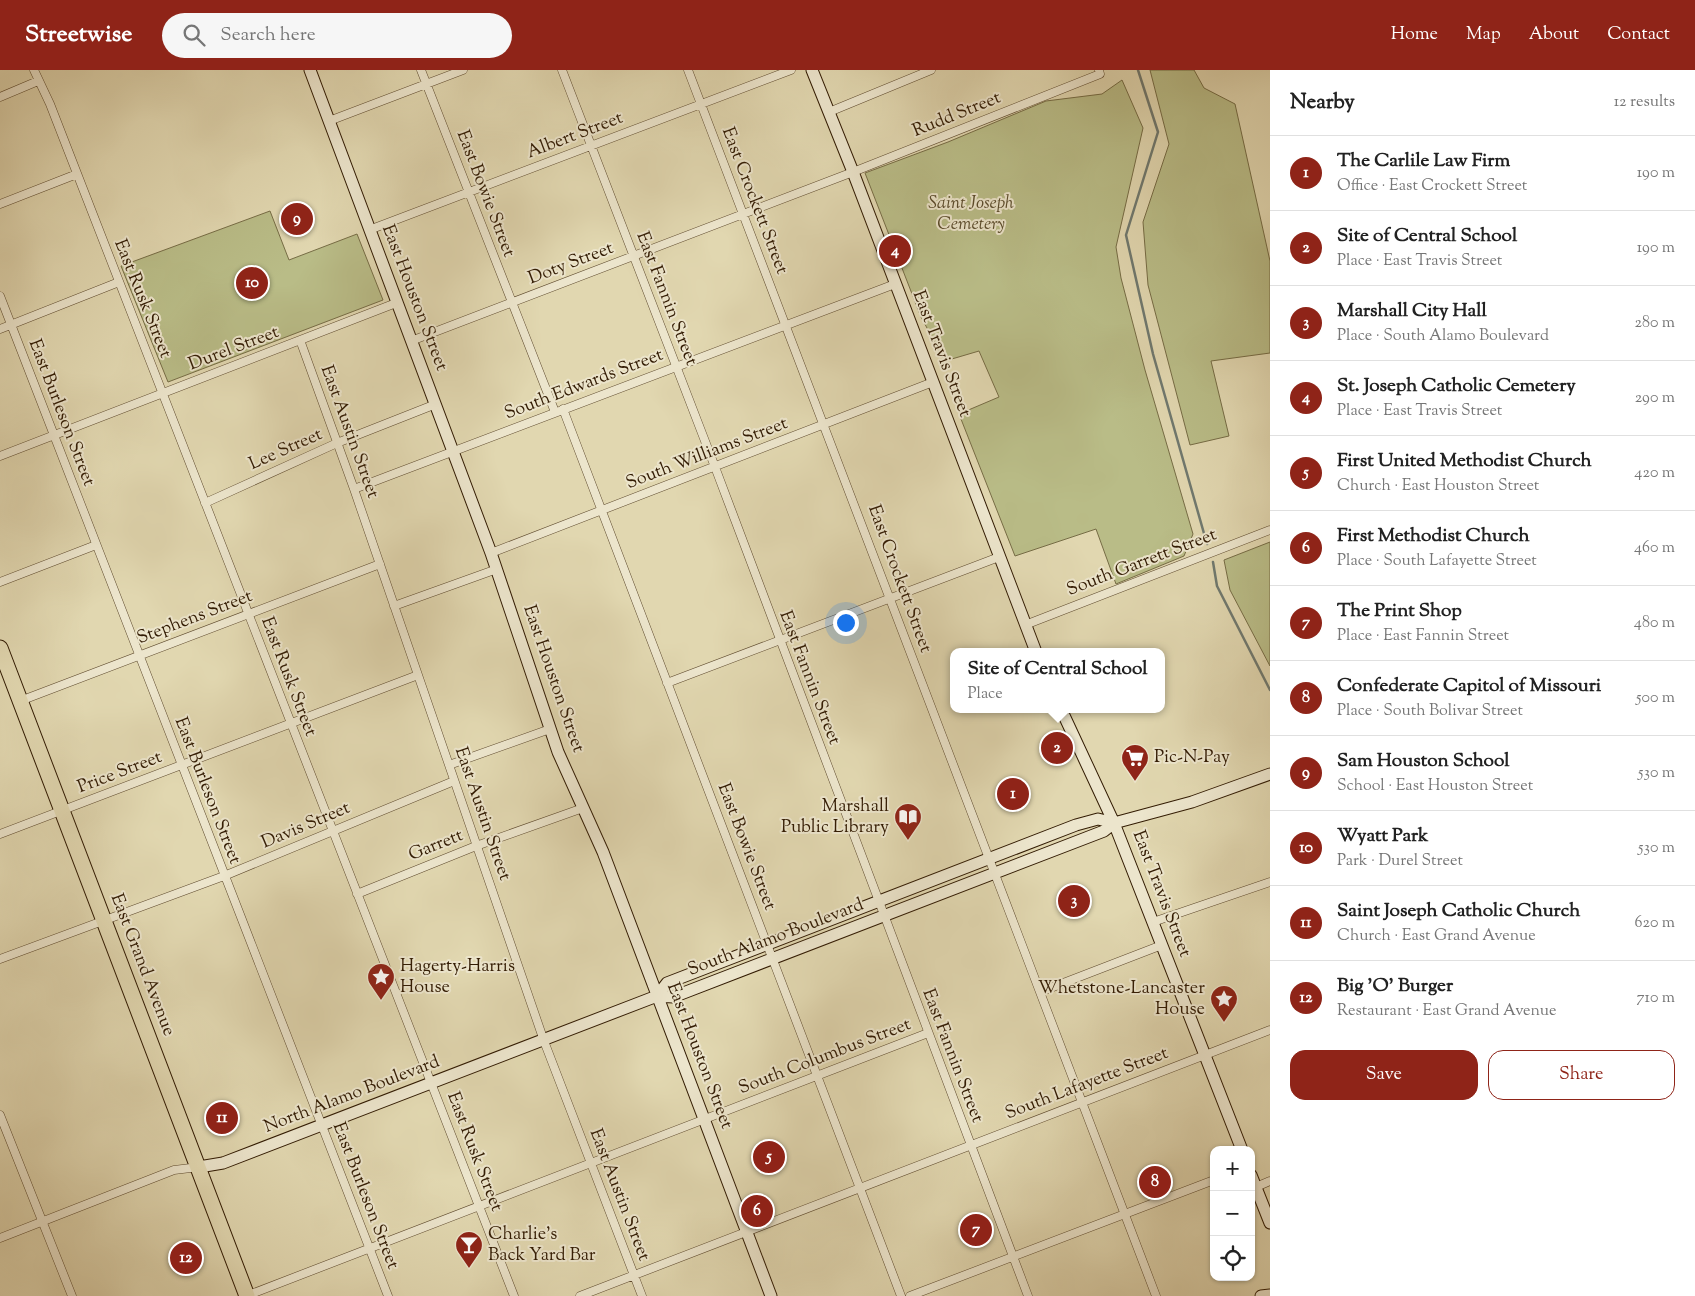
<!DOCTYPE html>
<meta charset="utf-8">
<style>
body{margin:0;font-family:"Sorts Mill Goudy",serif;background:#f6f6f6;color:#222}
.controls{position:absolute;right:15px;bottom:15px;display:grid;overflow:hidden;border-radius:10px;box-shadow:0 1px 4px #0004}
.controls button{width:45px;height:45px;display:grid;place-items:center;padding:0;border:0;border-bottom:1px solid #e0e0e0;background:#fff;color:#222;font:25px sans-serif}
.you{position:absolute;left:845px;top:552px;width:18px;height:18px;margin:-12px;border:4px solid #fff;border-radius:50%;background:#1a73e8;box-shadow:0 0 0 8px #1a73e833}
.badge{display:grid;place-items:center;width:32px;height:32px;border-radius:50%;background:#8f2418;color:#fff;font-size:16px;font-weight:700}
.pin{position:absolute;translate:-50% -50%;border:2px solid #fff;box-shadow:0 1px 5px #0006}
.popup{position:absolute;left:950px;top:578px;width:215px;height:65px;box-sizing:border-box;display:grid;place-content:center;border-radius:10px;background:#fff;filter:drop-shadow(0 1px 4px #0005);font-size:16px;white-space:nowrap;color:#767676}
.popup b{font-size:19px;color:#222}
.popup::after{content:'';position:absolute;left:50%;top:100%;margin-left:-10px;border:10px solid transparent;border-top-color:#fff}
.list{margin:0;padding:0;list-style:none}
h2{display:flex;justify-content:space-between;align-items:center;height:65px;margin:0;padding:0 20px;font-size:21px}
h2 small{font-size:16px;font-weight:400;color:#767676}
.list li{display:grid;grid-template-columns:32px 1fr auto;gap:15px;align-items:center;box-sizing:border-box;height:75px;padding:0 20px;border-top:1px solid #e0e0e0}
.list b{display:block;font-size:19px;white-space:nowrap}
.list p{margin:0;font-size:16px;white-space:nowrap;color:#767676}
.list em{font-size:16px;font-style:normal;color:#767676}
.actions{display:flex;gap:10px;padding:15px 20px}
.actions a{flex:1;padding:11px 0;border:1px solid #8f2418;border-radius:15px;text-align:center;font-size:18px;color:#8f2418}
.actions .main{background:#8f2418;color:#fff}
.icon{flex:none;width:28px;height:28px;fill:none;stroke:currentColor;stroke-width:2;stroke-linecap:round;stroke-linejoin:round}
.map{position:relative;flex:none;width:1270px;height:1226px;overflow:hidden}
header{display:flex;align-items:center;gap:30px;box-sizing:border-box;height:70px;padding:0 25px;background:#8f2418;color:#fff}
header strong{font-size:24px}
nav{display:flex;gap:28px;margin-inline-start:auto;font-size:18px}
.search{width:350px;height:45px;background:#f6f6f6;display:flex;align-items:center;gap:12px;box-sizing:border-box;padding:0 18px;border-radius:28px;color:#767676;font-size:19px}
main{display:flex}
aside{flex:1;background:#fff}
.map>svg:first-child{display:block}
.green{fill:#b9bc87;stroke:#766c45}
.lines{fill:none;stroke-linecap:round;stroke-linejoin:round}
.stream{stroke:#70796f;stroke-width:2.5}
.street-casing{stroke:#5e4a2e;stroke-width:9}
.secondary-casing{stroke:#321b03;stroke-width:13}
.highway-casing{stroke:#321b03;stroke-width:17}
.street{stroke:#ece5cc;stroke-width:8}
.secondary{stroke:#ece5cc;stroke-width:11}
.highway{stroke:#e1d7b0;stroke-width:15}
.labels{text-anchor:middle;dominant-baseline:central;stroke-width:4;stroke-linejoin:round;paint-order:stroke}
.street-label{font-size:18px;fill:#321b03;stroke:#ece5cc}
.park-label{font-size:18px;font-style:italic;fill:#5a4b2b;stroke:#ece5cc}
.poi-label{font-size:18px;fill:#321b03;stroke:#ece5cc;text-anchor:start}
</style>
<header>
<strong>Streetwise</strong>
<div class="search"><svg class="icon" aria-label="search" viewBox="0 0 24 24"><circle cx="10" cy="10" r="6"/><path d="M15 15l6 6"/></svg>Search here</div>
<nav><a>Home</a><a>Map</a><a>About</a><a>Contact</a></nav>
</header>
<main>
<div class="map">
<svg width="1270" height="1226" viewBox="0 0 1270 1226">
<rect width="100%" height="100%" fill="#e1d7b0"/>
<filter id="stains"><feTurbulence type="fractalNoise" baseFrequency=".004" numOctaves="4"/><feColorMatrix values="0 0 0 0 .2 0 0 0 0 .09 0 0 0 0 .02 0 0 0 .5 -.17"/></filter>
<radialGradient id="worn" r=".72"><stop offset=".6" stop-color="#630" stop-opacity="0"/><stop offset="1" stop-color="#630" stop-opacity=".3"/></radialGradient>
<path class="green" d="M1150,0h44l10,18 31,16 35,157v92l-59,8 18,75 -39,9 -42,-160 -5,-63 26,-78z
M1122,10l21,48 -27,119 5,31 24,92 48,164 -9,22 -68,28 -20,-55 -81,27 -56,-142 40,-17 -20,-46 -34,10 -24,-44 -56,-144 83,-31 98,-41 56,-7z
M270,141l19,49 68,-26 26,66 -215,82 -47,-116z
M1270,472v124l-40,-76 -6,-30z"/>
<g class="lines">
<path class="stream" d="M1138,0l20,62 -32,103 27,119 54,190
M1213,492l4,24 53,104"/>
<defs>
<path id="street" d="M34,0l16,34 464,1192
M421,0l134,342
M562,0l153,397 313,829
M688,0l468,1226
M0,27l38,-16
M829,42l102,-42
M329,51l134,-51
M0,134l77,-30
M369,160l422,-160
M0,226l388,1000
M0,259l119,-47
M300,270l54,149 190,552 98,255
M411,271l442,-169 247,-98 -1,-4
M563,339l338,887
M0,386l396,-153
M354,419l541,-205
M205,433l132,-60 99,-39
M491,483l442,-171
M0,512l96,-37
M394,536l103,-37
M1025,555l245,-95
M667,613l332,-126
M20,631l360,-137
M449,695l101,-36
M0,764l418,-159
M357,824l119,-48 107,-38
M1153,852l117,-40
M0,889l224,-83 230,-95
M1040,922l122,-47
M0,1045l72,181
M1256,1117l14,-6
M0,1168l174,-68 25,-3
M246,1226l682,-263
M580,1226l690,-266
M910,1226l304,-116"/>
<path id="secondary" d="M310,0l181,483 67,199 45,100 168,444
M812,0l41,102 183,480
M1061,639l53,114 128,327
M657,926l10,-13 409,-158 22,-6 16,4
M199,1097l24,-4 434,-167 16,1 431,-166 10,-8 78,-21 78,-28
M1251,1105l19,48
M1261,1226l9,-1"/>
<path id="highway" d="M0,578l247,648"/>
</defs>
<use href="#street" class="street-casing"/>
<use href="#secondary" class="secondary-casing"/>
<use href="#highway" class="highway-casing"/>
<use href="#street" class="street"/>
<use href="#secondary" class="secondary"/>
<use href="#highway" class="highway"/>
</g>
<defs>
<symbol id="supermarket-pin" viewBox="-11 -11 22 30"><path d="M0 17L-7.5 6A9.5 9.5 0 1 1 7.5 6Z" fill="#8f2418" stroke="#ece5cc"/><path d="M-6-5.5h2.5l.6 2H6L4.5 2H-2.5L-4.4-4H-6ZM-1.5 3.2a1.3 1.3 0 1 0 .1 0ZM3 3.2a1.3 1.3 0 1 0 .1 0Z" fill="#fff"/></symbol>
<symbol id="library-pin" viewBox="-11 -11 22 30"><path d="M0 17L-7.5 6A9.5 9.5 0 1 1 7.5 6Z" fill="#8f2418" stroke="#ece5cc"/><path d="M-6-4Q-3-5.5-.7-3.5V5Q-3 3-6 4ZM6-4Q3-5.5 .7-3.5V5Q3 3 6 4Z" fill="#fff"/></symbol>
<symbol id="sight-pin" viewBox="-11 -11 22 30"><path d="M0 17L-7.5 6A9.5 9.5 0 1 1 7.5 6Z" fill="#8f2418" stroke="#ece5cc"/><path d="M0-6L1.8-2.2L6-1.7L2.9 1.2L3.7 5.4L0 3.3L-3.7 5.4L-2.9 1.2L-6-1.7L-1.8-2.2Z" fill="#fff"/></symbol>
<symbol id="bar-pin" viewBox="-11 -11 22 30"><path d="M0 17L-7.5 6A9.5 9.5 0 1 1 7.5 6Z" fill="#8f2418" stroke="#ece5cc"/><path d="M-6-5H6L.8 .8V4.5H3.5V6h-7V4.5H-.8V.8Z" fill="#fff"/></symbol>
</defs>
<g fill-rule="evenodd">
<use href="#supermarket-pin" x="1119" y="672" width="32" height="43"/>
<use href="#library-pin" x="892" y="731" width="32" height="43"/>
<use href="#sight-pin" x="365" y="891" width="32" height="43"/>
<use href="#sight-pin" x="1208" y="913" width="32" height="43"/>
<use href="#bar-pin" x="453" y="1159" width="32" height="43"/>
</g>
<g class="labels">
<g class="street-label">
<text transform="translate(957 45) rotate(-22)">Rudd Street</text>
<text transform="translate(575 66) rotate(-21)">Albert Street</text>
<text transform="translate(485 124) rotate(69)">East Bowie Street</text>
<text transform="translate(754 131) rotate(69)">East Crockett Street</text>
<text transform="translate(571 194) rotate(-21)">Doty Street</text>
<text transform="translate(414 228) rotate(69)">East Houston Street</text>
<text transform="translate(142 229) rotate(68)">East Rusk Street</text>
<text transform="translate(666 229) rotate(69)">East Fannin Street</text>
<text transform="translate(234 279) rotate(-21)">Durel Street</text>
<text transform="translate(941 284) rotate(69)">East Travis Street</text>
<text transform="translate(584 315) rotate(-21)">South Edwards Street</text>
<text transform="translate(61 343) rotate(69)">East Burleson Street</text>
<text transform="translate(349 362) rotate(70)">East Austin Street</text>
<text transform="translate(286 380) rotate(-24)">Lee Street</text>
<text transform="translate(707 384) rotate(-21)">South Williams Street</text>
<text transform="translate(1142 493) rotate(-21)">South Garrett Street</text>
<text transform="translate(899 509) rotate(70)">East Crockett Street</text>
<text transform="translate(195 548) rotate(-21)">Stephens Street</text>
<text transform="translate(288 607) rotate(69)">East Rusk Street</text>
<text transform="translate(809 608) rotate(69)">East Fannin Street</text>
<text transform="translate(553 609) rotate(71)">East Houston Street</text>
<text transform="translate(120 703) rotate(-21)">Price Street</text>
<text transform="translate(207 721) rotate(69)">East Burleson Street</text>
<text transform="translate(482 744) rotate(71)">East Austin Street</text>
<text transform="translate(306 756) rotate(-23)">Davis Street</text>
<text transform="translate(436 776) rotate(-22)">Garrett</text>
<text transform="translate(746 777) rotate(69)">East Bowie Street</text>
<text transform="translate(1161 824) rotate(69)">East Travis Street</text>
<text transform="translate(776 868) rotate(-21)">South Alamo Boulevard</text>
<text transform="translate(142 895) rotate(69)">East Grand Avenue</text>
<text transform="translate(699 986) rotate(69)">East Houston Street</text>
<text transform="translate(952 986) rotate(69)">East Fannin Street</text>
<text transform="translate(825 987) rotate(-21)">South Columbus Street</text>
<text transform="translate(1087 1014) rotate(-21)">South Lafayette Street</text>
<text transform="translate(352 1025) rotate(-21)">North Alamo Boulevard</text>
<text transform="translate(474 1082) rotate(69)">East Rusk Street</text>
<text transform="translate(619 1125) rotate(69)">East Austin Street</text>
<text transform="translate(365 1126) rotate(69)">East Burleson Street</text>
</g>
<g class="park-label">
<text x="971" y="134">Saint Joseph<tspan x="971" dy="21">Cemetery</tspan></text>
</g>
<g class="poi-label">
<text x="1154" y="688">Pic-N-Pay</text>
<text x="889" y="737" text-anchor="end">Marshall<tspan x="889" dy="21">Public Library</tspan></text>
<text x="400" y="897">Hagerty-Harris<tspan x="400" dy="21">House</tspan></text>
<text x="1205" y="919" text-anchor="end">Whetstone-Lancaster<tspan x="1205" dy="21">House</tspan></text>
<text x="488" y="1165">Charlie's<tspan x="488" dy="21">Back Yard Bar</tspan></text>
</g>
</g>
<rect width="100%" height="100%" filter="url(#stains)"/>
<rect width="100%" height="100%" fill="url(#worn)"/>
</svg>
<div class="controls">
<button>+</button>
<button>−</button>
<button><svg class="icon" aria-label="locate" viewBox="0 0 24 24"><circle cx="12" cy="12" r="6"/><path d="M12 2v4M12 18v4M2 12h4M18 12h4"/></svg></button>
</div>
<div class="you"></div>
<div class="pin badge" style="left:1013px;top:724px">1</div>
<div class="pin badge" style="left:1057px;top:678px">2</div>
<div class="popup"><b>Site of Central School</b>Place</div>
<div class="pin badge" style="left:1074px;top:831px">3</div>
<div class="pin badge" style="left:895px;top:181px">4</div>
<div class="pin badge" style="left:769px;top:1087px">5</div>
<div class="pin badge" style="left:757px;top:1141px">6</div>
<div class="pin badge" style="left:976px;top:1160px">7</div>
<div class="pin badge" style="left:1155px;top:1112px">8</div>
<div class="pin badge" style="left:297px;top:149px">9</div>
<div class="pin badge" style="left:252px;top:213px">10</div>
<div class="pin badge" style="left:222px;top:1048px">11</div>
<div class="pin badge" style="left:186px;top:1188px">12</div>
</div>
<aside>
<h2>Nearby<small>12 results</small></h2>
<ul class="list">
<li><span class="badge">1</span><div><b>The Carlile Law Firm</b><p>Office · East Crockett Street</p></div><em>190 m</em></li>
<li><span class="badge">2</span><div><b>Site of Central School</b><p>Place · East Travis Street</p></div><em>190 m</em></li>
<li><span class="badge">3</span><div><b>Marshall City Hall</b><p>Place · South Alamo Boulevard</p></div><em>280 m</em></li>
<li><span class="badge">4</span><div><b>St. Joseph Catholic Cemetery</b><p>Place · East Travis Street</p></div><em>290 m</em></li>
<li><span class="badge">5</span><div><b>First United Methodist Church</b><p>Church · East Houston Street</p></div><em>420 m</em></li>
<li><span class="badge">6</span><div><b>First Methodist Church</b><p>Place · South Lafayette Street</p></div><em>460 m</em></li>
<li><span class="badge">7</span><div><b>The Print Shop</b><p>Place · East Fannin Street</p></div><em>480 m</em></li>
<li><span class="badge">8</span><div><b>Confederate Capitol of Missouri</b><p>Place · South Bolivar Street</p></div><em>500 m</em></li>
<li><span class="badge">9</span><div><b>Sam Houston School</b><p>School · East Houston Street</p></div><em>530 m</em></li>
<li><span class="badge">10</span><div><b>Wyatt Park</b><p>Park · Durel Street</p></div><em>530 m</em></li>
<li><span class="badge">11</span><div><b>Saint Joseph Catholic Church</b><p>Church · East Grand Avenue</p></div><em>620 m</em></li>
<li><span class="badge">12</span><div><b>Big 'O' Burger</b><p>Restaurant · East Grand Avenue</p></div><em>710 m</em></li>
</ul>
<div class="actions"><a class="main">Save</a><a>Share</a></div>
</aside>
</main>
